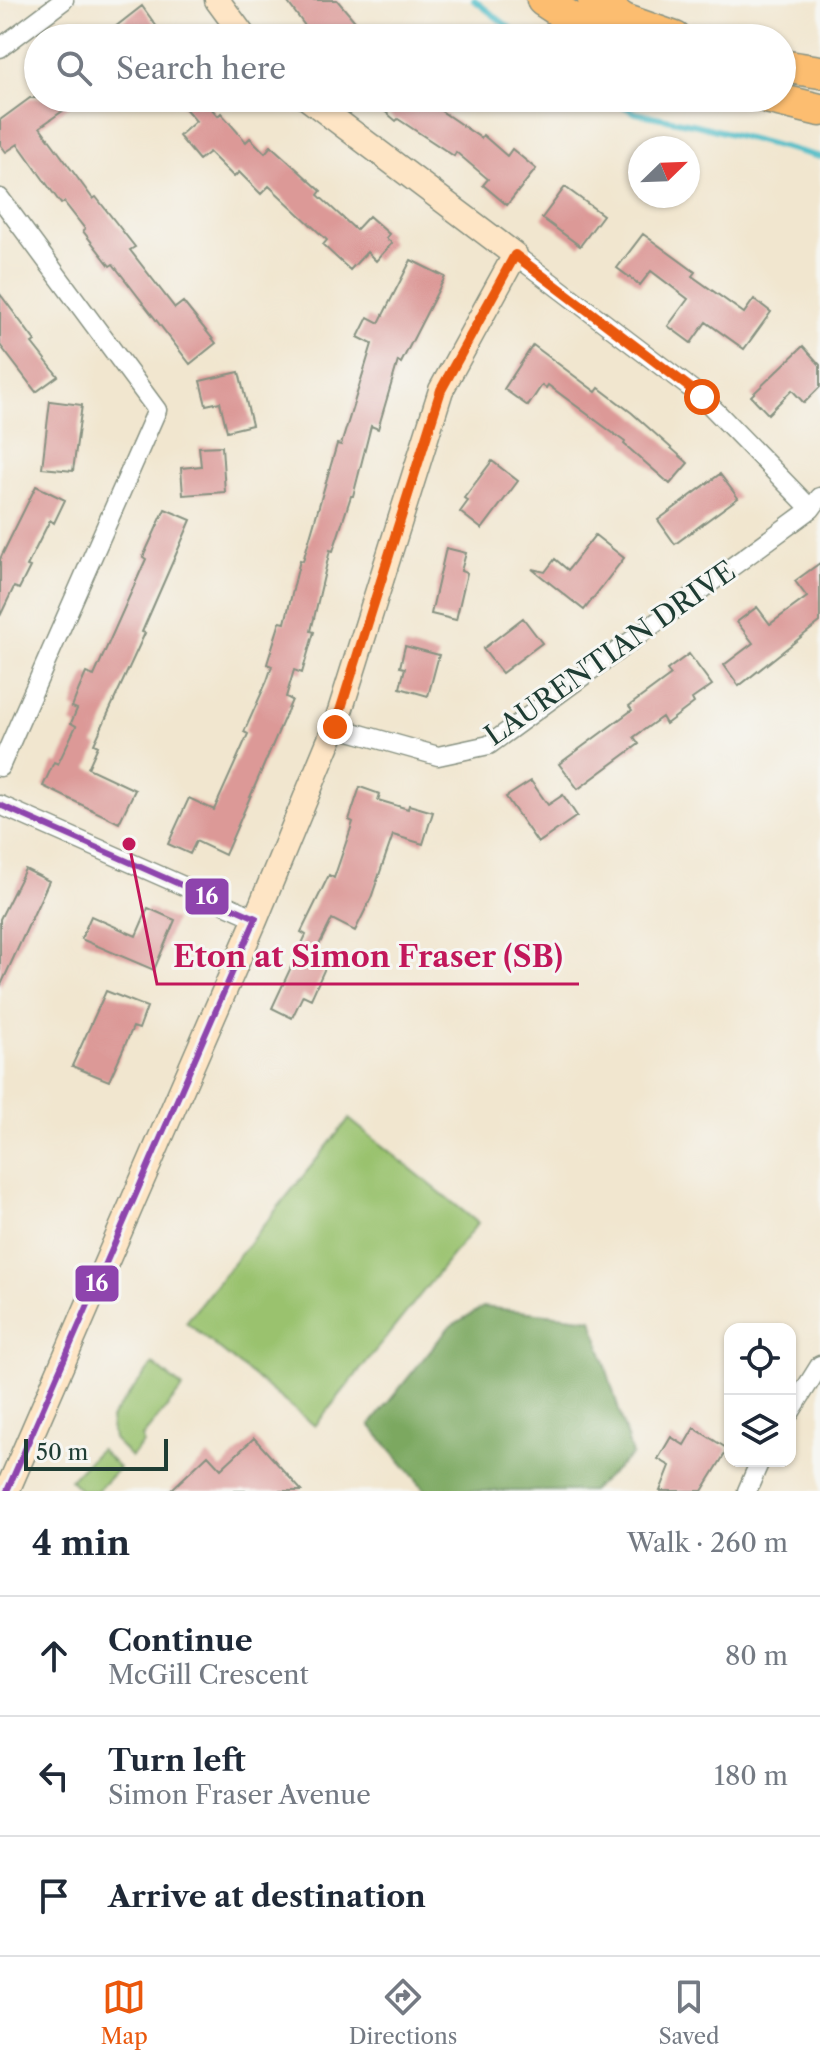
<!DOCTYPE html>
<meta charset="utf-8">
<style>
body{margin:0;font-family:"Libre Caslon Text",serif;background:#f2f2f3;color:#1f2937}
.controls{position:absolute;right:24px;bottom:24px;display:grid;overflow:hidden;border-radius:16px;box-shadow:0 2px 6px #0004}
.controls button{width:72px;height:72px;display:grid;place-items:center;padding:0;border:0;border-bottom:2px solid #e0e1e3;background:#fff;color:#1f2937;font:40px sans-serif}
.compass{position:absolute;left:628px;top:136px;width:72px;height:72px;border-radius:50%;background:#fff;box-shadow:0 2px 6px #0004;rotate:67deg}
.scale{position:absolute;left:24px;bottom:20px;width:144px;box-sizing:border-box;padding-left:8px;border:4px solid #1f3d34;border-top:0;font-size:22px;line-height:28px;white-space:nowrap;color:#1f3d34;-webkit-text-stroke:6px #f6f6f2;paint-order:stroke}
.stop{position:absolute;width:24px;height:24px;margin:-18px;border:6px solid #ea580c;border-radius:50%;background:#fff}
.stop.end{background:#ea580c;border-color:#fff;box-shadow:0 2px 8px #0008}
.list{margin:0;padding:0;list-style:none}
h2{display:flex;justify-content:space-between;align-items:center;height:104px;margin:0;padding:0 32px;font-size:34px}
h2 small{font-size:26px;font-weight:400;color:#747a83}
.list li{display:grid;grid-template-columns:52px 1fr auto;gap:24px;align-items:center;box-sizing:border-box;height:120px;padding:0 32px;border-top:2px solid #e0e1e3}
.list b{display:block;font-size:30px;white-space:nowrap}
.list p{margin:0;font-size:26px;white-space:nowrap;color:#747a83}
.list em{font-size:26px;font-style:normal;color:#747a83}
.icon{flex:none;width:44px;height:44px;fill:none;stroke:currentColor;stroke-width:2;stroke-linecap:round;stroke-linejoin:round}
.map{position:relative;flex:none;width:820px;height:1491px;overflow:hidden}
.search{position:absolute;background:#fff;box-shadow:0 2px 6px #0004;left:24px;right:24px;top:24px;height:88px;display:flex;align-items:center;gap:20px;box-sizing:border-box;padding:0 28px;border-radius:44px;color:#747a83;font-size:30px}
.sheet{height:464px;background:#fff}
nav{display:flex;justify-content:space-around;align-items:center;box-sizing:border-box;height:112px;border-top:2px solid #e0e1e3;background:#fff;font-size:22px;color:#747a83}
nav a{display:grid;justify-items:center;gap:4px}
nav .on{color:#ea580c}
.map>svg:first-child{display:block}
.green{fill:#9ac26e;stroke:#5c8051;stroke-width:2}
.forest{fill:#7ba861;stroke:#4d724a;stroke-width:2}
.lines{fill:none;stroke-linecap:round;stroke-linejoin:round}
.stream{stroke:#4ebcc6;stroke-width:6}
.building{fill:#dc9997}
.street-casing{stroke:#889282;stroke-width:21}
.secondary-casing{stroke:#889282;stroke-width:27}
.highway-casing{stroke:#889282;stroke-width:35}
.street{stroke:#fff;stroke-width:18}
.secondary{stroke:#fee5c5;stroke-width:24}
.highway{stroke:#fcbd6f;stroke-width:32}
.bus-1-casing{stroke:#f6f6f2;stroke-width:12}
.bus-1{stroke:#8e44ad;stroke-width:6}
.route{stroke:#ea580c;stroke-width:10}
.labels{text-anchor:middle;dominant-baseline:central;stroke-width:6;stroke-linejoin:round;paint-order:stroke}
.street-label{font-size:28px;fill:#1f3d34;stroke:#f6f6f2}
.leader{fill:none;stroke:#c2185b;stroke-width:3}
.callout-dot{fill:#c2185b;stroke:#f6f6f2;stroke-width:3}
.callout-label{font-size:30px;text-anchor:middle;font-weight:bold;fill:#c2185b;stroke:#f6f6f2;stroke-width:6;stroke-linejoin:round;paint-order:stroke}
.line-badge{stroke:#f6f6f2;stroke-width:3}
.badge-label{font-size:22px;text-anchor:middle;font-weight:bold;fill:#fff}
</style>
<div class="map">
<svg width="820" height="1491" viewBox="0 0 820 1491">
<rect width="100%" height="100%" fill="#f6f6f2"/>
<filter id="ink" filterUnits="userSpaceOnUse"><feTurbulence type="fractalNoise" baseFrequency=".0125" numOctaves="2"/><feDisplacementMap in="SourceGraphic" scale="16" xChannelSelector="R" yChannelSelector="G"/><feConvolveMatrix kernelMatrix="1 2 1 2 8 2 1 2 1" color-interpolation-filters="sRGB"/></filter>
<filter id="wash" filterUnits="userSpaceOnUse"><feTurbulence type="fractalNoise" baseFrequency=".006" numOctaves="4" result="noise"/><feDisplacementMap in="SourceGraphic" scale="32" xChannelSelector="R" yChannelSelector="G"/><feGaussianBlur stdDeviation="1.8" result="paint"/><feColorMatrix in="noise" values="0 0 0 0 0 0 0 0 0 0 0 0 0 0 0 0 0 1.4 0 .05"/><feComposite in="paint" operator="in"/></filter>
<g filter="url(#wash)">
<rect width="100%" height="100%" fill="#f1e6cf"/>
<path class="green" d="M349,1119l129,104 -163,203 -129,-104z
M153,1364l30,24 -41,49 1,6 -12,14 -18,-18 -3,-20z
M100,1449l19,19 -22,23h-16l-11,-11z"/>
<path class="forest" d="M483,1307l109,12 40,136 -41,36h-165l-56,-66 79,-98z"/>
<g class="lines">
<path class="stream" d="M474,0l49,38
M608,98l28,15 61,12 123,32"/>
</g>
<g id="blocks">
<path class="building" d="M286,0h51l22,26 -14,12h-31z
M142,6l15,21 -14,11h-42z
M30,98h51l-41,29 53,72 3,-2 39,50 -5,3 45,58 8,-6 33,41 -26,21 -77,-100 -3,2 -27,-35 2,-2 -21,-27 -3,2 -43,-60 -12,8 -6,-8v-24z
M176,98h26l16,18 3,-3 25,29 4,-4 15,15 6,-7 50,45 -3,4 38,35 13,-14 20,18 -3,4 6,5 -16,18 -9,-9 -17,18 -27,-25 4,-5 -58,-54 -8,8 -22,-22 -5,5 -25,-25 -10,8 -20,-24 17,-15z
M369,98h53l59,40 2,-3 24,21 5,-7 24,20 -29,36 -24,-20 5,-6 -32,-27 -2,4 -56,-37 -2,2z
M565,187l38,28 -23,31 -38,-28z
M643,234l52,38 -3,4 52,37 10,-14 17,13 -27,37 -38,-27 -15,21 -23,-17 20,-27 -37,-28 -11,14 -23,-17z
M411,260l34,17 -44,86 -3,-2 -20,68 -7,-3 -18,70h-2l-18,55 -3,-1 -19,81 3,1 -12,41 -8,-3 -8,27 6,3 -67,155 -29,-14 -6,13 -22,-10 21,-46 25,12 34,-76 -4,-2 23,-51 5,-15 -5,-2 13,-42 5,1 15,-63 3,1 34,-117 4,1 31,-101 -14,-7 10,-20 11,6z
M0,294l35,47 -3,2 26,33 -22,16 -36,-47z
M533,345l63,47 3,-4 33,25 56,50 -18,21 -46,-40 1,-2 -77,-57 -2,3 -4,-3 -14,21 -24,-17z
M803,346l17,19v22l-16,16 -12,-13 -24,24 -17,-18z
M239,372l13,53 -25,6 -7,-29 -14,3 -6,-24z
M50,401l32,4 -9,66 -31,-3z
M222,446l3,46 -42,3 -2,-27 20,-2 -2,-19z
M492,461l26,20 -36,48 -22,-17 8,-11 -4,-3z
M720,474l18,24 -63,46 -17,-24z
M36,486l29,14 -11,23 -4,-3 -23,46 3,1 -11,22 -5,-2 -14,29v-57z
M165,509l26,11 -49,112 3,1 -51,111 4,2 -10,22 47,22 -16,33 -76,-37 11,-24 4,2 18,-38 -5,-3 6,-14 -5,-2 7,-18 7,-16 8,3 52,-117 -3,-2z
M595,535l29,23 -40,52 -52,-41 13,3 10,-13 13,11z
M446,548l20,5 -5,18 6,2 -11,47 -25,-6z
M820,563v59l-81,64 -15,-21 29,-22 -16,-21 20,-15 13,17 37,-27 -12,-16z
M523,618l19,25 -40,30 -19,-24z
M405,646l34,9 -11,41 -28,-8 5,-20 -5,-1z
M689,654l23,31 -20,14 2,4 -28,21 -4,-7 -28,20 5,7 -61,45 -19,-25 73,-54 -3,-4 42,-31 -4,-5z
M531,781l17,24 15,-10 14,21 -39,27 -32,-46z
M360,787l20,7 -2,6 30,9 1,-4 24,7 -10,32 -30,-9 -22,63 -16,33 -23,-12 -18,36 13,6 -2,7 -14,31 -8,-4 -11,23 -20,-10 34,-73 -5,-3 28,-57 5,3 19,-56 -4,-2z
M25,869l24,12 -49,106v-68z
M148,908l27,12 -21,50 -73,-31 10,-23 45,20z
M106,991l41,16 -8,22 -6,-2 -24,54 -37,-15z
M694,1428l34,21 -26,42h-42l10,-25 -12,-7 13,-22 13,8z
M254,1438l48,53h-132l38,-36 13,14z"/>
</g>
</g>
<g filter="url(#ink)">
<use href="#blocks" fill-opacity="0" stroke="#889282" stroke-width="2"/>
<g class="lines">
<defs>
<path id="street" d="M0,48l64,-48
M0,198l157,212 -157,357
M515,255l187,142 109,112
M335,727l103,29 51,-11 322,-236 9,-12
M0,805l256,113
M790,1413l30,-48
M747,1491l13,-30"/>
<path id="secondary" d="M217,0l28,38
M7,1491l249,-573 79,-191 106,-337 74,-135 -208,-157"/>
<path id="highway" d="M543,0l58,38
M594,0l30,20 51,18
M782,66l38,6
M770,98l50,12"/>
</defs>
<use href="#street" class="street-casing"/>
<use href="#secondary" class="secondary-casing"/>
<use href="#highway" class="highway-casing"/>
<use href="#street" class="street"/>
<use href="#secondary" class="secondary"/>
<use href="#highway" class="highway"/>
<defs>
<path id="bus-1" d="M0,805l256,113 -249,573"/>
</defs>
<use href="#bus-1" class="bus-1-casing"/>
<use href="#bus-1" class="bus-1"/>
</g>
</g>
<g class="lines" filter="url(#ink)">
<path class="route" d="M335,727l106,-337 74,-135 187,142"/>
</g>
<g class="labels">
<g class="street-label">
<text transform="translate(610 653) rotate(-35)">LAURENTIAN DRIVE</text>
</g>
</g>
<path class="leader" d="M129 844L157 984H579"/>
<circle class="callout-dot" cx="129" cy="844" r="8"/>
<g class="callout-label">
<text x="368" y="967">Eton at Simon Fraser (SB)</text>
</g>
<g class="line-badge">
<rect x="184" y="877" width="46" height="39" rx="8" fill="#8e44ad"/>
<rect x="74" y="1264" width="46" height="39" rx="8" fill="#8e44ad"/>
</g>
<g class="badge-label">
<text x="207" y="904">16</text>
<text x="97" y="1291">16</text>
</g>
</svg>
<div class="controls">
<button><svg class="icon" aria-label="locate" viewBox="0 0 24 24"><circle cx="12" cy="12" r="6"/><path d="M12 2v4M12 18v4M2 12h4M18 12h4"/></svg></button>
<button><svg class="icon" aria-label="layers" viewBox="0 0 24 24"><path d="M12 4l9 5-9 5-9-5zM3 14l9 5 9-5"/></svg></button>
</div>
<svg class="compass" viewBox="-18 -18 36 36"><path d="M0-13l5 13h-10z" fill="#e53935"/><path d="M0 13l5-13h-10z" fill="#747a83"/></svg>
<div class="scale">50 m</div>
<div class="stop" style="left:702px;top:397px"></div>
<div class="stop end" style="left:335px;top:727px"></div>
<div class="search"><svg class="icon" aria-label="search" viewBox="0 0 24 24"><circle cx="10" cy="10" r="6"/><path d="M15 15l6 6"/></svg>Search here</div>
</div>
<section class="sheet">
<h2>4 min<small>Walk · 260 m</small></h2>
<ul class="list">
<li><svg class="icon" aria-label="ahead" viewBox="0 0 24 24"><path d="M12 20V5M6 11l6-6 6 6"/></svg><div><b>Continue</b><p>McGill Crescent</p></div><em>80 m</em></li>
<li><svg class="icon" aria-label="left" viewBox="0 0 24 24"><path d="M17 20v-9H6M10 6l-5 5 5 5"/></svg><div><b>Turn left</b><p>Simon Fraser Avenue</p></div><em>180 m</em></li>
<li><svg class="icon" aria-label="arrive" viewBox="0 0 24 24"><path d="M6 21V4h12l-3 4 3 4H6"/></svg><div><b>Arrive at destination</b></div></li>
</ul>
</section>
<nav>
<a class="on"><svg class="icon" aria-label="map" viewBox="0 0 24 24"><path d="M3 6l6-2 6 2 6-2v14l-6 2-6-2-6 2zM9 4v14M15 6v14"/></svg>Map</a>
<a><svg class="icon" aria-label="directions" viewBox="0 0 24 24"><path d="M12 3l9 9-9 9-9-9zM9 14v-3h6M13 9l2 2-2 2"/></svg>Directions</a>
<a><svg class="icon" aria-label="saved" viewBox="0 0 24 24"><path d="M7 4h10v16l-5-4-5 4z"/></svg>Saved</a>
</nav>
